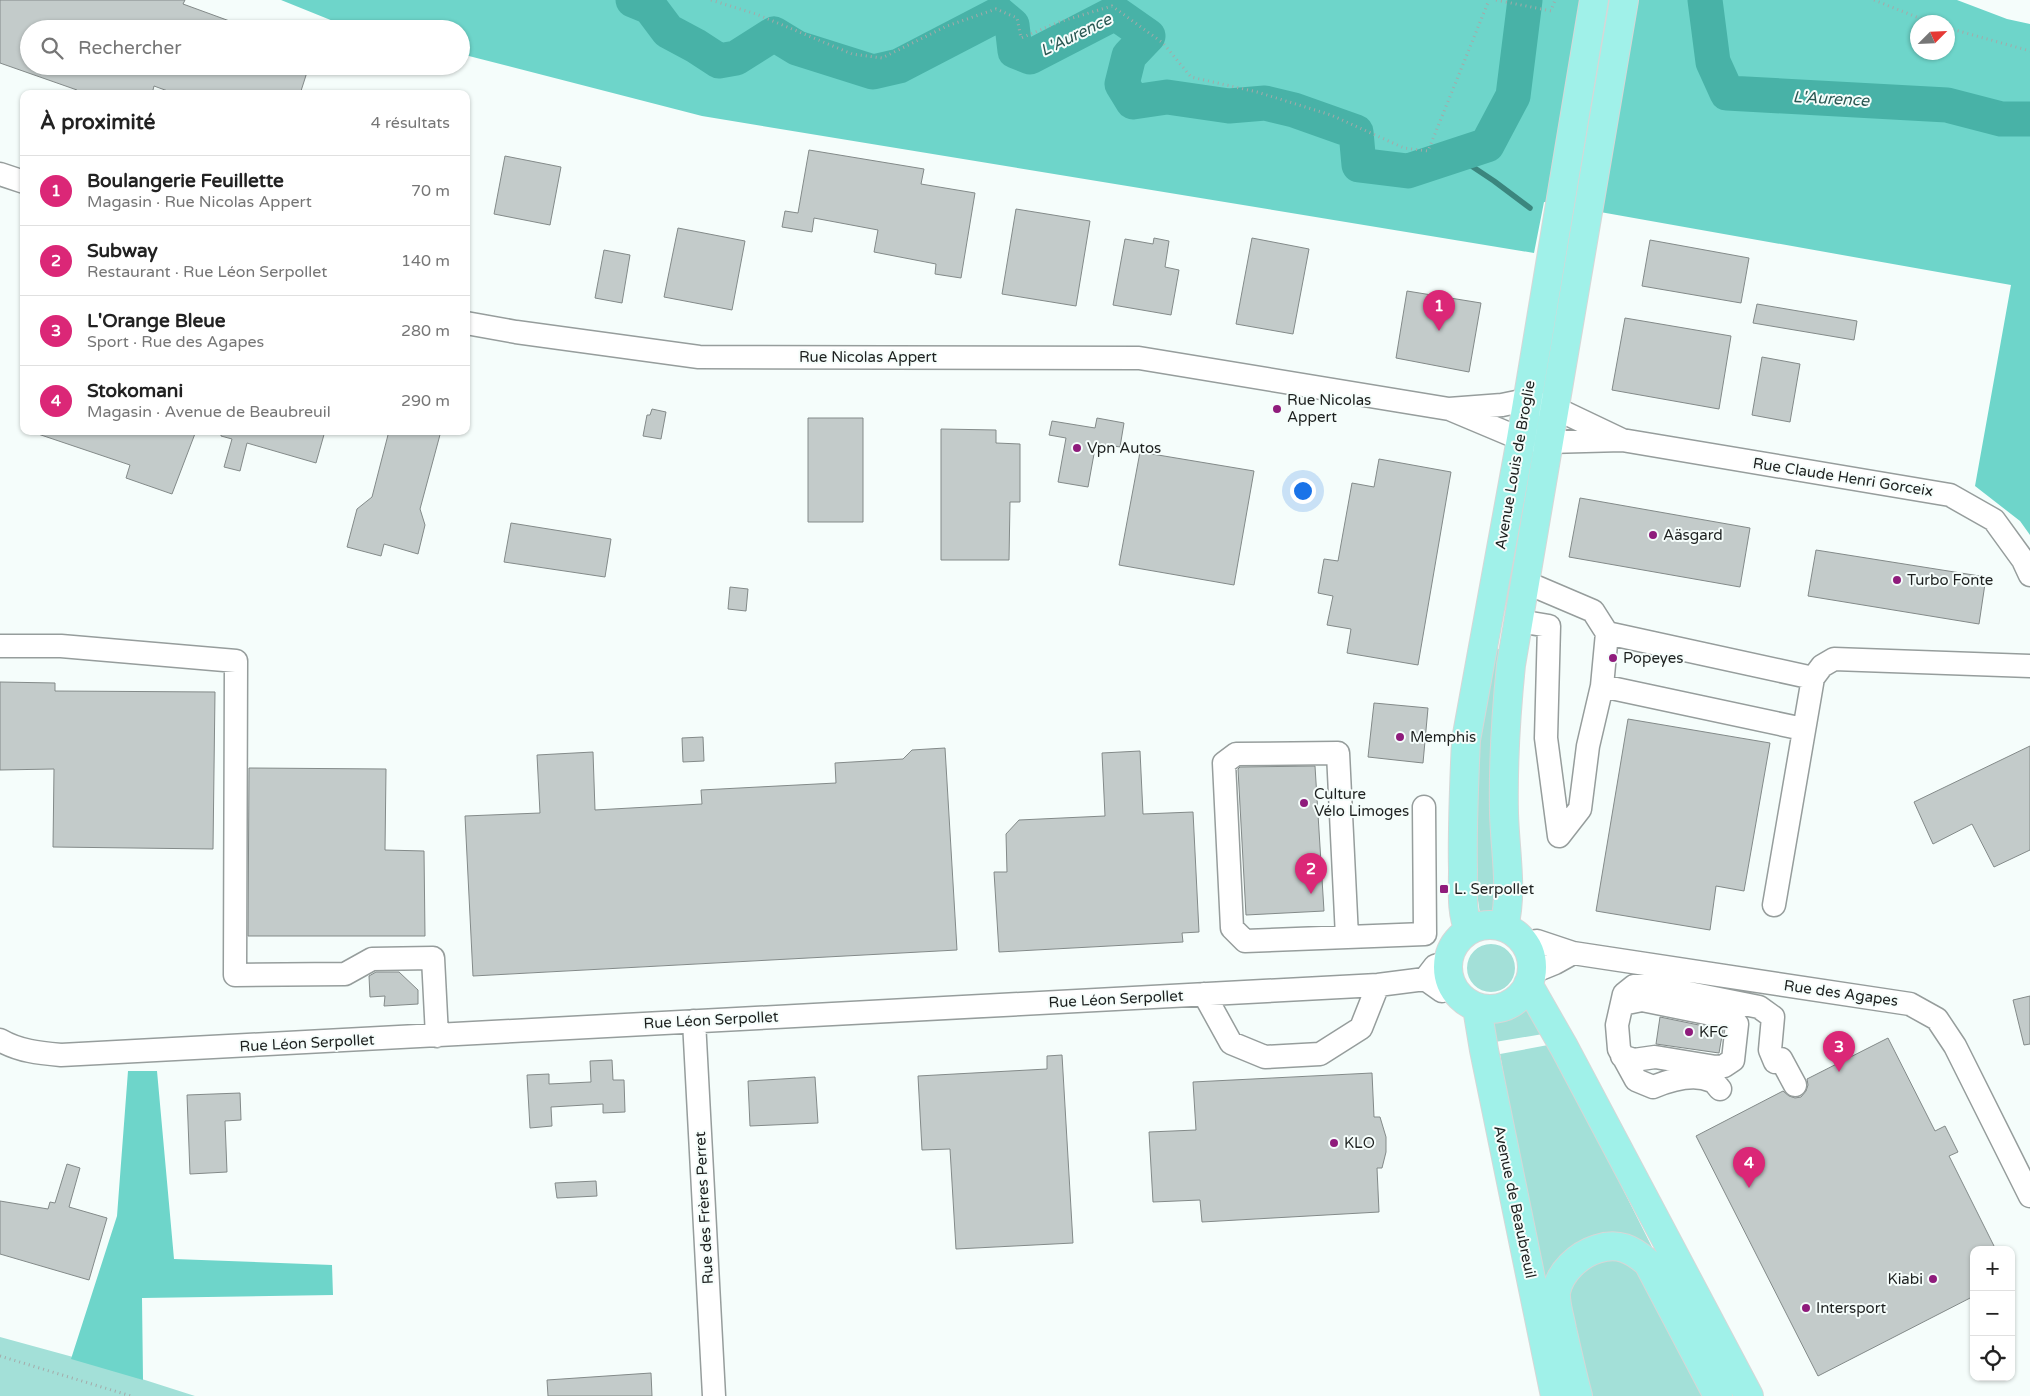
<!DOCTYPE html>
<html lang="fr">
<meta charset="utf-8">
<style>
body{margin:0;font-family:"Varela Round",sans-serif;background:#f6f6f6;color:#222}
.controls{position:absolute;right:15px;bottom:15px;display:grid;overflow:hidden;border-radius:10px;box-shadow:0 1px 4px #0004}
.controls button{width:45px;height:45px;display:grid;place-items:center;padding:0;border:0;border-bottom:1px solid #e0e0e0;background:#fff;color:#222;font:25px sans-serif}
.compass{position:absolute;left:1910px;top:15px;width:45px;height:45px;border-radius:50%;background:#fff;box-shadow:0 1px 4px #0004;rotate:66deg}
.you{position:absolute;left:1302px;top:490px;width:18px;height:18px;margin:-12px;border:4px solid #fff;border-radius:50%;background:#1a73e8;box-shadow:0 0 0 8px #1a73e833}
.badge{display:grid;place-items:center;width:32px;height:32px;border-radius:50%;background:#db2777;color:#fff;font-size:16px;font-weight:700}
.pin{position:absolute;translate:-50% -41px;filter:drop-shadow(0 1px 2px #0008)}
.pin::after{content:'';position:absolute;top:26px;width:18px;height:15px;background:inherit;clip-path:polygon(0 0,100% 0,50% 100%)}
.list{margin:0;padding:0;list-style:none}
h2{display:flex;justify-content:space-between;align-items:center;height:65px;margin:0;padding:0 20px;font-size:21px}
h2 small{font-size:16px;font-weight:400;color:#767676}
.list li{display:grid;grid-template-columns:32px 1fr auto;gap:15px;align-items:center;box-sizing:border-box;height:70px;padding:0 20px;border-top:1px solid #e0e0e0}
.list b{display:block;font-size:19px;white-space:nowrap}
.list p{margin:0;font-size:16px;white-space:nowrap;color:#767676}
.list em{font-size:16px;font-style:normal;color:#767676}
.icon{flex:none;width:28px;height:28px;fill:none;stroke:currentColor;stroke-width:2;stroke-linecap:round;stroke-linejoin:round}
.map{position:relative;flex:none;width:2030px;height:1396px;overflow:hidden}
.search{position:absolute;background:#fff;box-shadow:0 1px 4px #0004;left:20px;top:20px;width:450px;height:55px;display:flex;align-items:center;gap:12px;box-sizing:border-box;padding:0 18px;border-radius:28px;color:#767676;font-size:19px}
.panel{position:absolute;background:#fff;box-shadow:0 1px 4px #0004;left:20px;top:90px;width:450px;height:345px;border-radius:10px}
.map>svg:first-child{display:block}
.green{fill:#a3e0d8}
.forest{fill:#6ed5ca;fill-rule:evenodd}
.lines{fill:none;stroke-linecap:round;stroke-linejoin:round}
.stream{stroke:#3b867e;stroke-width:5.5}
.river{stroke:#48b2a7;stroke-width:35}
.building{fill:#c3cbca;stroke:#838a89}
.minor-casing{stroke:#969d9c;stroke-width:25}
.major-casing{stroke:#d6d7d7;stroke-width:30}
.path{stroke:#a4aaa9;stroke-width:3;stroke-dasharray:1 4;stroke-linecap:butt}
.minor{stroke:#fff;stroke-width:22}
.major{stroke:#a0f1e9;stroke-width:28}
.poi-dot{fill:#8f1c7c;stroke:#f5fdfb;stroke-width:2}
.labels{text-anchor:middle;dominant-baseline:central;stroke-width:4;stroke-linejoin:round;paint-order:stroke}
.street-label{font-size:15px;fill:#1d201f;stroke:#f5fdfb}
.poi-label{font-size:15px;fill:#1d201f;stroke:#f5fdfb;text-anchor:start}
.water-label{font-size:16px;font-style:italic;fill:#2a5853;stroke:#f5fdfb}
</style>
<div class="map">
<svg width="2030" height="1396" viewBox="0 0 2030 1396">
<rect width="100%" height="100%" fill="#f5fdfb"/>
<path class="green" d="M1496,648l5,2v264h-21l-8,-56 -1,-103z
M1467 968a24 24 0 1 1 48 0a24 24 0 1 1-48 0Z
M1526,1009l17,25 -48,8 -4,-21 15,-2z
M1548,1045l31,57 146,290 -80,-147 -8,-7 -27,-5 -15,2 -13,5 -40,51 -42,-237z
M1608,1260h15l22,15 64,121h-121l-20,-101c5,-26 17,-28 40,-35z
M0,1337l73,20 122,39h-195z"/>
<path class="forest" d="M281,0h1676l50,19 23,5v511l-10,-14 -45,-35 36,-201 -467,-83 -10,51 -832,-137 -241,-62v-25h-100l-23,-6zM1918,22h30v30h-30z
M128,1071h29l17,188 158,6 1,30 -191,3 1,82 -72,-21 46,-143z"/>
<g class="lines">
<path class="stream" d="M1455,155l39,26 36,27"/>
<path class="river" d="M633,0l17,7 18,24 28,15 23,15 17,-3 38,-24 23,14 76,24 26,-6 100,-52 13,11 3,26 15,6 85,-44 33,23 -19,20 -7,28 11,18 34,-5 62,9 36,-3 29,7 62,22 3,33 49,6 79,-26 26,-49 12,-96
M1705,0l8,62 14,31 220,12 54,14h29"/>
</g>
<path class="building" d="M0,0h185l-2,4 63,23 -1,2h-216v37h280l-9,28h-124l-22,-8 -2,8h-77l2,-4 -77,-27z
M809,150l115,19 -3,15 54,9 -14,85 -26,-4 1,-10 -62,-12 4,-22 -64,-12 -2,14 -30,-5 3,-16 13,2z
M505,156l56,11 -11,58 -56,-11z
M1016,209l74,12 -14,85 -74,-12z
M678,228l67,13 -13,69 -68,-13z
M1154,238l15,3 -4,26 14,3 -8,45 -58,-10 12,-66 28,5z
M1252,238l57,11 -16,85 -57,-10z
M1650,240l99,18 -8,45 -99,-17z
M604,250l26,5 -8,48 -27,-5z
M1407,291l74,12 -12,69 -73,-14z
M1757,304l100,17 -3,19 -101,-17z
M1625,318l106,18 -12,73 -107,-19z
M1762,357l38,7 -10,58 -38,-7z
M652,409l14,3 -5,27 -18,-3 4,-21h3z
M808,418h55v104h-55z
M1097,418l27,5 -4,24 -24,-4 -8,44 -30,-5 8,-44 -17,-3 3,-14 43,7z
M941,429l55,1v13l24,1v58h-10l-1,58h-68z
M39,431h157l-24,63 -46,-16 4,-13 -92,-31z
M221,431h104l-9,32 -69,-20 -7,28 -16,-4 8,-28 -11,-3z
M389,431h52l-21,78 5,16 -7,29 -34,-10 -3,12 -34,-9 10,-38 15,-12z
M1140,452l114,19 -20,114 -115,-20z
M1379,459l72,13 -33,193 -71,-12 4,-24 -24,-4 6,-29 -15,-3 6,-34 14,2 14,-78 22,4z
M1580,498l170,30 -10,59 -171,-30z
M511,523l100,16 -6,38 -101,-15z
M1816,550l170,27 -7,47 -171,-28z
M730,587l18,2 -2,22 -18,-2z
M0,682l55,1v8l160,1 -2,157 -160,-2 1,-78 -54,1z
M1374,703l54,5 -5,55 -55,-6z
M1628,719l142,24 -26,148 -28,-5 -6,44 -114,-19z
M703,737l1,24 -21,1 -1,-24z
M2030,746v104l-36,17 -22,-43 -39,20 -19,-42z
M945,748l12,202 -484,26 -8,-160 75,-3 -3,-58 56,-3 2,58 107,-6 -1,-14 135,-7 -1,-20 68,-4 9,-9z
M1140,751l3,63 50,-2 6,120 -17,1 1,9 -184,10 -5,-80h13l-1,-38 13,-14 86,-4 -3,-63z
M1315,766l9,145 -78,4 -8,-146 2,-2z
M249,768l137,1 -1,81 39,1 1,85h-177z
M376,972h23l19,18v14l-34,2 1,-10 -15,1 -1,-21z
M2030,996v48l-6,1 -11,-45z
M1660,1017l63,13 -4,23 -63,-9z
M1888,1038l47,93 10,-5 13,26 -9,4 47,94h-22v46l-156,80 -122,-240 87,-45 6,5 6,2 6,-1 5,-6 2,-6 -1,-6z
M1062,1055l11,188 -117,6 -6,-100 -28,1 -4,-74 129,-7v-13z
M612,1060l1,20h11l1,32 -22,1v-9l-52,3 1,19 -22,2 -3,-53 22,-1v10l42,-2 -1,-21z
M1372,1073l2,44h6l6,20v15l-4,16h-5l2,44 -177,10 -2,-22 -47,2 -4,-70 47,-2 -3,-48z
M815,1077l3,46 -68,3 -2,-45z
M240,1093l1,27 -16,1 2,51 -37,2 -3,-79z
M67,1164l13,4 -11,39 38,11 -18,62 -89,-26v-53l48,8 2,-7 5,1z
M596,1181l1,15 -40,2 -2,-15z
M651,1373l1,23h-104l-1,-16z"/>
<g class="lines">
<defs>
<path id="minor" d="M0,174l24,8
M466,323l50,9 183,25 440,1 310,51 53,-4 24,-5 33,10 63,30
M1452,410l69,29 27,3 74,-2 328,55 44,25 29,40 7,15
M1518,621l31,5 -3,112 13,98 21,-27 8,-63 14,-60 5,-53 -14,-22 -68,-29
M1607,633l206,45
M0,646h61l175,15 -1,314 110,-1 27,-15 61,-1 4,78
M1602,686l201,43
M1774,905l39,-227 9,-12 12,-7 196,7
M1347,937l-9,-184 -102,1 -12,9 8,165 13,13 180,-7 -1,-127
M1525,944l12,-3 36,12 -18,10 -22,9
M1573,953l337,51 27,15 18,27 75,150
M1448,962l-13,4 -10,13 17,12 12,-4
M1204,994l27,49 34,14 55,-3 41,-26 17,-43
M1622,1004l20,-4 89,18 6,6 -4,36 -9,6 -8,1 -61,-10 -21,3 -12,-4
M694,1021l20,375
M0,1040c19,11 39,13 61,15l1317,-70 47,-6
M1781,1059l14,26
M1720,1089c-2,-2 -5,-7 -8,-8 -18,-8 -42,-1 -59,6l-17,-7 -17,-31 -2,-24 7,-31 10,-8 10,-2 115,23 14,10 -3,33 5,12"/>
<path id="major" d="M1448 967a42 42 0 1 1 84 0a42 42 0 1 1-84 0Z
M1504,927c9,-36 1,-76 0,-114 -1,-49 2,-99 7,-148l113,-665
M1469,930c-8,-17 -6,-40 -6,-60 -1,-43 1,-86 3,-130l55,-301 73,-439
M1528,984l36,63 185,349
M1477,1008l7,42 71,346
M1578,1396c-6,-22 -11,-45 -16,-67 -2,-11 -7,-26 -6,-37 4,-20 22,-37 41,-43 21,-7 35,0 51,14l70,133"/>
</defs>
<use href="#minor" class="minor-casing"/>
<use href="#major" class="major-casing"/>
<path class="path" d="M711,0l45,14 96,40 30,4 65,-32 49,-17 21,9 4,20 38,-16 53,-16 51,37 28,34 66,15 74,23 73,33 24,3 61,-151
M1496,0l55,11 4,-11
M1874,0l55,22
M1948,28l82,23
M0,1356l131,40"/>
<use href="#minor" class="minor"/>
<use href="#major" class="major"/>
</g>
<g class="poi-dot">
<circle cx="1277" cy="409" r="5"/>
<circle cx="1077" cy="448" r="5"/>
<circle cx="1653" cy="535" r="5"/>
<circle cx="1897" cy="580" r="5"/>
<circle cx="1613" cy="658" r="5"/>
<circle cx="1400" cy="737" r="5"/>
<circle cx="1304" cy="803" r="5"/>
<rect x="1439" y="884" width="10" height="10" rx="2.5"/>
<circle cx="1689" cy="1032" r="5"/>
<circle cx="1334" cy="1143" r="5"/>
<circle cx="1933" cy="1279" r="5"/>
<circle cx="1806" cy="1308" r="5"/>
</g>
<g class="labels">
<g class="street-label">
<text x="868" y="357">Rue Nicolas Appert</text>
<text transform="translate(1515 465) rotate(-80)">Avenue Louis de Broglie</text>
<text transform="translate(1843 477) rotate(9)">Rue Claude Henri Gorceix</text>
<text transform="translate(1841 993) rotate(8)">Rue des Agapes</text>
<text transform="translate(1116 999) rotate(-3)">Rue Léon Serpollet</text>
<text transform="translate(711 1020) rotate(-3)">Rue Léon Serpollet</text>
<text transform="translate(307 1043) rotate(-3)">Rue Léon Serpollet</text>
<text transform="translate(1515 1202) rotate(78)">Avenue de Beaubreuil</text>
<text transform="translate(704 1208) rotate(-93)">Rue des Frères Perret</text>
</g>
<g class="poi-label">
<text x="1287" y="400">Rue Nicolas<tspan x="1287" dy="17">Appert</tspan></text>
<text x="1087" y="448">Vpn Autos</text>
<text x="1663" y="535">Aäsgard</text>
<text x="1907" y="580">Turbo Fonte</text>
<text x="1623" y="658">Popeyes</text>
<text x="1410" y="737">Memphis</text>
<text x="1314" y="794">Culture<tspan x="1314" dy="17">Vélo Limoges</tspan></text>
<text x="1454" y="889">L. Serpollet</text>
<text x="1699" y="1032">KFC</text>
<text x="1344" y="1143">KLO</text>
<text x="1923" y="1279" text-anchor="end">Kiabi</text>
<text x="1816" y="1308">Intersport</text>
</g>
<g class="water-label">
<text transform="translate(1076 35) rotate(-26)">L'Aurence</text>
<text transform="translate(1831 99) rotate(3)">L'Aurence</text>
</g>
</g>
</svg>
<div class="controls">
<button>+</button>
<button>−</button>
<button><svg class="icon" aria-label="locate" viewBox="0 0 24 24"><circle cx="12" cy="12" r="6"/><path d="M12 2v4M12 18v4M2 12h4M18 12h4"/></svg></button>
</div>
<svg class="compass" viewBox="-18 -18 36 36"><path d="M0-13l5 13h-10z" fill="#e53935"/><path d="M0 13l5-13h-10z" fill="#767676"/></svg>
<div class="you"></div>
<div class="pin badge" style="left:1439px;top:331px">1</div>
<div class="pin badge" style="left:1311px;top:894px">2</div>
<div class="pin badge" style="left:1839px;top:1072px">3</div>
<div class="pin badge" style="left:1749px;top:1188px">4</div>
<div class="search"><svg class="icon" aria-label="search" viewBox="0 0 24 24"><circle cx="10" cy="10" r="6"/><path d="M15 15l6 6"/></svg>Rechercher</div>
<section class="panel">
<h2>À proximité<small>4 résultats</small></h2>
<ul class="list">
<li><span class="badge">1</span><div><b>Boulangerie Feuillette</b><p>Magasin · Rue Nicolas Appert</p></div><em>70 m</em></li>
<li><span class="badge">2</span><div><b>Subway</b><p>Restaurant · Rue Léon Serpollet</p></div><em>140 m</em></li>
<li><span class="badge">3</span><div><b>L'Orange Bleue</b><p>Sport · Rue des Agapes</p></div><em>280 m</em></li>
<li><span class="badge">4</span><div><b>Stokomani</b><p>Magasin · Avenue de Beaubreuil</p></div><em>290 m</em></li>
</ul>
</section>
</div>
